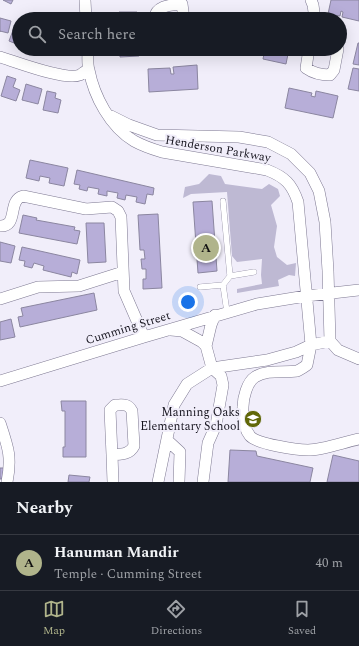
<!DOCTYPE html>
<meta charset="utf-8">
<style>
body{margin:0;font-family:Spectral,serif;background:#20242c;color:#f1f3f6}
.you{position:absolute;left:188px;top:302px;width:14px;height:14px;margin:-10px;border:3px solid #fff;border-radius:50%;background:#1a73e8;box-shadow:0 0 0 6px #1a73e833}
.badge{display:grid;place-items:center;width:26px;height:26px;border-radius:50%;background:#b0b48b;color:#111;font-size:13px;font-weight:700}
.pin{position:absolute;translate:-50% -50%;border:2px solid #fff;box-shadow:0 1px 4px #0006}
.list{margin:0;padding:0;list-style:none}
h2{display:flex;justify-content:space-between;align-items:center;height:52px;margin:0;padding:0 16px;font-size:17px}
h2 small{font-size:13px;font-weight:400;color:#9ea1a6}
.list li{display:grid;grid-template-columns:26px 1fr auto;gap:12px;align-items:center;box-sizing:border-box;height:56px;padding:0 16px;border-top:1px solid #363941}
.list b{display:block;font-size:15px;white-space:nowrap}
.list p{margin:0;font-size:13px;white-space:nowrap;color:#9ea1a6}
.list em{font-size:13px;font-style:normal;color:#9ea1a6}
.icon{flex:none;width:22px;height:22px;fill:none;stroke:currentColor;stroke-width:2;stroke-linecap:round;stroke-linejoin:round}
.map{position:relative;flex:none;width:359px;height:482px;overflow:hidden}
.search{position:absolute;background:#171b24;box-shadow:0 4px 16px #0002;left:12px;right:12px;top:12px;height:44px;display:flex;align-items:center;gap:10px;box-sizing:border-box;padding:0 14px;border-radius:22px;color:#9ea1a6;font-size:15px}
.sheet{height:108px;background:#171b24}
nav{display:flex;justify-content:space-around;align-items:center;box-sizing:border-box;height:56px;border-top:1px solid #363941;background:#171b24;font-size:11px;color:#9ea1a6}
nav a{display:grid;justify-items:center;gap:2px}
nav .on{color:#b0b48b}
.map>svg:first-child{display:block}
.green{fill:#beb9d3}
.building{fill:#b7aed8;stroke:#8b86a0}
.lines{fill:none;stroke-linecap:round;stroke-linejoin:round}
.service-casing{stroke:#7e7992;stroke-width:6}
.minor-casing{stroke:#7e7992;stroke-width:12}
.service{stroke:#fff;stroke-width:5.5}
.minor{stroke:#fff;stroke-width:11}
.labels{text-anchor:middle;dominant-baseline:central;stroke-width:4;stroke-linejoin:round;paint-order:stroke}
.street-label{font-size:12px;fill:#16141e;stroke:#f1eefa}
.poi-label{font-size:12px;fill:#16141e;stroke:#f1eefa;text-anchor:end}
</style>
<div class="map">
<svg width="359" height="482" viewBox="0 0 359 482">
<rect width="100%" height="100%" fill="#f1eefa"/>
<path class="green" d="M213,13l14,1v5h-15z
M232,14l15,1 -1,4h-14z
M209,174l12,2 4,8 37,5 7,-5 9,5 2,7 -9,9 6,21 -3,21 3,10 10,8 9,-2 -1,13 -6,-1 -11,5 1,6 -42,7v-4l25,-5 -1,-9 1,-16 -25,3 -5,-6 -5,-64 -36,2 -8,4 2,-11 14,-3z"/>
<path class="building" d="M3,0h10l-2,4z
M331,0h28v21l-17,-4 1,-5 -2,-1 -1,5 -12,-2z
M119,12h18v7h-18z
M273,13l23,5v1h-25z
M0,18l11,3 -3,12 -8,-2v1z
M15,25l4,2v18l-10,-4z
M358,43h1v22l-6,-1z
M120,49h19v7l-19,1z
M265,49h24l-3,15 -23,-5z
M197,65l1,24 -49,3 -1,-23 22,-1 1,6h3l-1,-7z
M353,68l6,1v22l-11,-2z
M7,76l9,3 -3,8 7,3 -4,11 -15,-5z
M26,84l16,5 -4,15 -16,-4z
M289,88l23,5 -1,3 4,1 1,-6 22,5 -5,22 -48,-10z
M47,91l9,2 -1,5 6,2 -3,13 -15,-3z
M30,160l38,8 -4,18 -15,-3 1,-5 -10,-2 -1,5 -13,-3z
M77,170l77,18 -1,7 -6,-1 -2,10 -9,-2 1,-5 -11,-2 -1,5 -8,-2 1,-5 -11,-2v5l-9,-2 1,-5 -11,-2 -1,4 -8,-2 1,-4 -6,-1z
M212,201l5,70 -19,2 -5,-71z
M158,214l4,74 -19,1v-10h3v-10h-4l-1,-10h4l-1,-9h-4l-2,-35z
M23,215l14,3 -1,2 39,7 -1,3 6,1 -3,13 -58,-11z
M86,223h18l2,39 -18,1z
M0,242l15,4 -4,17 -11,-2z
M22,247l58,13 -3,14 -5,-2 -1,5 -28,-7 1,-4 -10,-3 -2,5 -8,-2 1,-5 -6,-1z
M94,293l3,17 -77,17 -2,-10 5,-1 -2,-8z
M11,319l4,18 -15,3v-18z
M61,401h25v56h-23v-10h2v-36h-3z
M230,450l26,1 1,5 56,12 -3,14h-82z
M333,455l26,6v21h-32z
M0,468h4l-2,11h-2z
M69,475l21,2 -1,5h-21z"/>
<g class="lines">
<defs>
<path id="service" d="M223,201l7,75 -7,9 4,27
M230,276l24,-4
M200,287l23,-2"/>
<path id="minor" d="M85,0l1,19
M311,0l2,5 2,14
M154,19c2,-14 17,-14 28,-15l2,15
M340,39v1
M88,49c0,7 -1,15 1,21 5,26 21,57 45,71 9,5 18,8 28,11l105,18c18,7 25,14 31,32l13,143 -4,20c-3,2 -7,5 -10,6 -13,2 -30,-2 -42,6 -8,5 -12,21 -12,30 -1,11 0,20 7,29 7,8 47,14 58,14 15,0 36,-8 51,-11
M162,49l5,1 11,-1
M309,49l-3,19c7,5 16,7 24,7l4,-5 4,-21
M0,57c17,5 65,24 80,18 3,-2 6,-4 8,-6
M111,116l18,9 28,10 82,2 29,5 23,12 19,19 9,18 6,31 3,49 2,70 8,9 21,9
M0,226c19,1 7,-26 23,-30l63,13 26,-2 6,4 3,6 3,74 20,46
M0,299l38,-12 41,-1 44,-14
M171,330l11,1 20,11 4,4 6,22 9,8 2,9 -7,40 -8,18 -5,39
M206,346l5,-21 4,-10
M0,381l144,-44 113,-33 49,-8 53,-6
M115,405c7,0 13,-2 17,6l2,35c-5,9 -13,8 -22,9l-2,-45z
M0,423c8,24 12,34 7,59
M167,440l13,12 -1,30
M112,455l1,27
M158,482l16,-77 13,-21 25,-16 55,-8 29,-8 15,-7 19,-4"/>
</defs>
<use href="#service" class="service-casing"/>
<use href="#minor" class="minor-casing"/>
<use href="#service" class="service"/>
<use href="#minor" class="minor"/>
</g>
<defs>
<symbol id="school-disc" viewBox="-11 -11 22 22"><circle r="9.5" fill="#606708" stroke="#f1eefa"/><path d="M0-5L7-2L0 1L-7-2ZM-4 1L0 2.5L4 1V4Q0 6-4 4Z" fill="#fff"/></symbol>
</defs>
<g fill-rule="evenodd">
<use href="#school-disc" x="243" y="409" width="20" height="20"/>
</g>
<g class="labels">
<g class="street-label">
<text transform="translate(218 149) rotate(10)">Henderson Parkway</text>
<text transform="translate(128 328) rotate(-17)">Cumming Street</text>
</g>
<g class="poi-label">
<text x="240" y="412">Manning Oaks<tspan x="240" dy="14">Elementary School</tspan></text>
</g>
</g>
</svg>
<div class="you"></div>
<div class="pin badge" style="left:206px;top:248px">A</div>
<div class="search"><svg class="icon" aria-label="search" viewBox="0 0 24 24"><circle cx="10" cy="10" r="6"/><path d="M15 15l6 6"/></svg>Search here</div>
</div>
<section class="sheet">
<h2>Nearby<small></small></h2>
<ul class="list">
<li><span class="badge">A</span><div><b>Hanuman Mandir</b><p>Temple · Cumming Street</p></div><em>40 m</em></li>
</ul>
</section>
<nav>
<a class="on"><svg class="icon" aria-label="map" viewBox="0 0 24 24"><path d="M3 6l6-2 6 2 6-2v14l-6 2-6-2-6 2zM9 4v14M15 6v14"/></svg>Map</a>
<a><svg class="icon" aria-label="directions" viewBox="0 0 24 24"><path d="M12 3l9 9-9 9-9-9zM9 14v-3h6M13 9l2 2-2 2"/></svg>Directions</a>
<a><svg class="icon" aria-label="saved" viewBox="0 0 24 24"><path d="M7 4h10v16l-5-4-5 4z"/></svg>Saved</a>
</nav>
